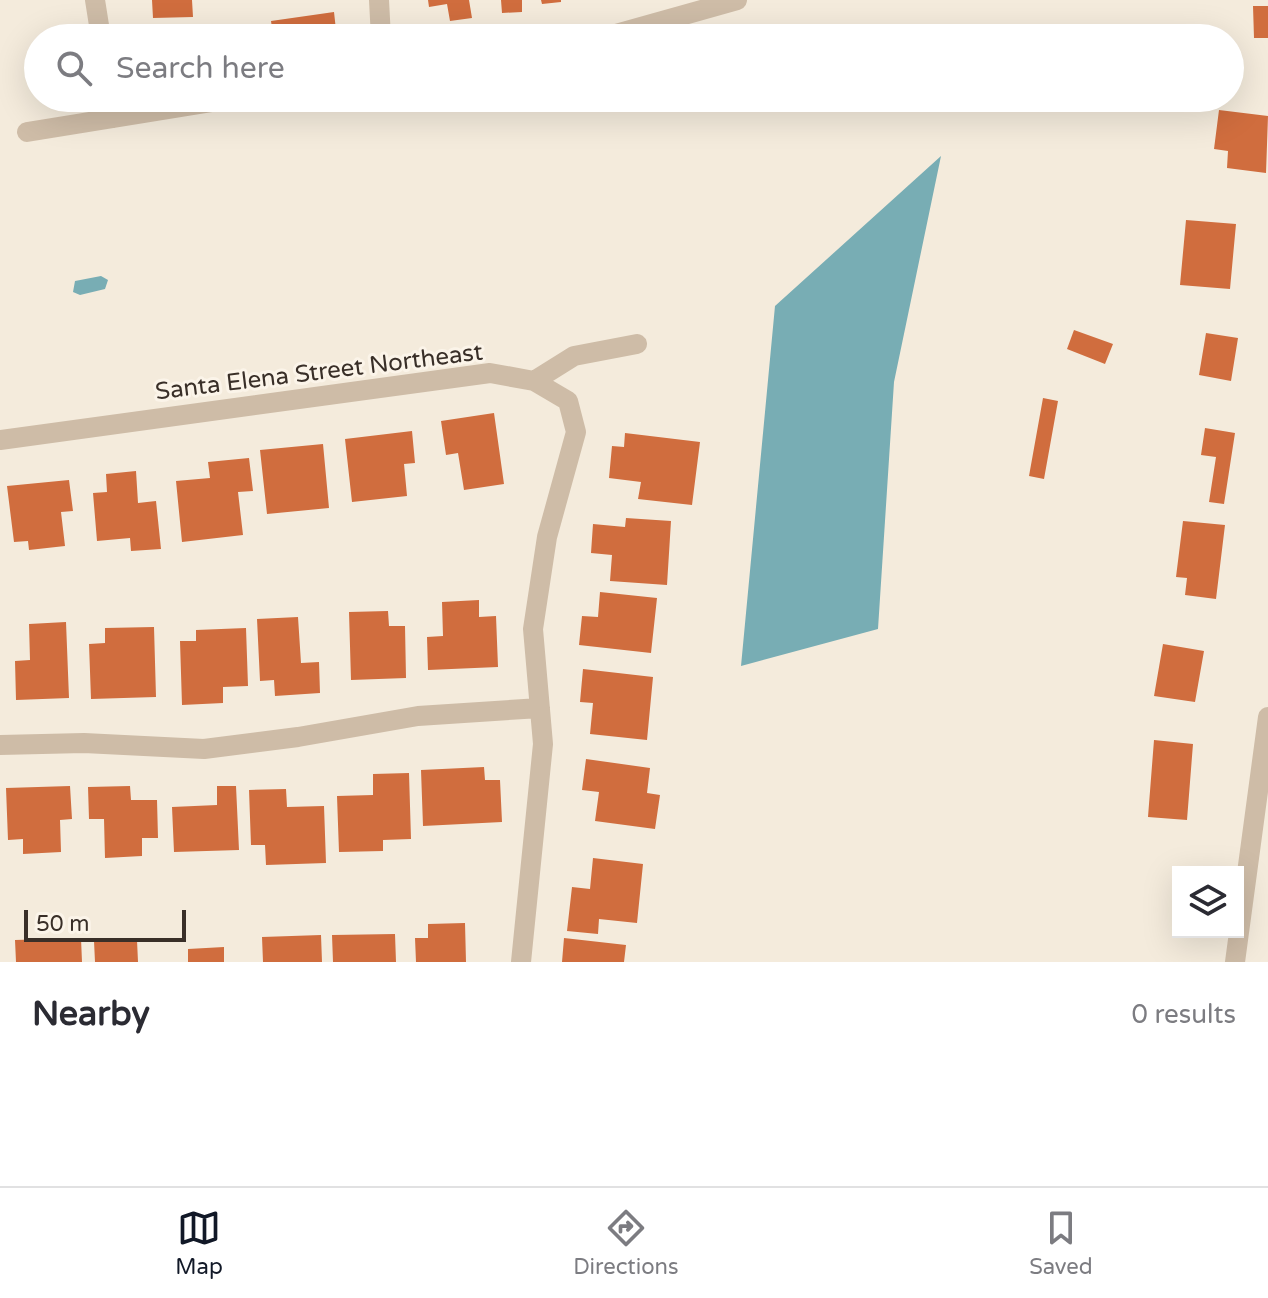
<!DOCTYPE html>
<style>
body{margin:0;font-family:"Varela Round",sans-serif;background:#f2f2f3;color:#2b2b33}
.controls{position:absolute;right:24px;bottom:24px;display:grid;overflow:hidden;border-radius:0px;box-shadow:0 8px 32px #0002}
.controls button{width:72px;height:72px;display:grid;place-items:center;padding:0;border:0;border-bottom:2px solid #e1e1e2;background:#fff;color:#2b2b33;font:40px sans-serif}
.scale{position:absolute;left:24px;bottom:20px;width:162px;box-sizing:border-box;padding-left:8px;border:4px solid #392f28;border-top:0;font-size:22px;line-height:28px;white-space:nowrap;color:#392f28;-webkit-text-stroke:6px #fbf4e9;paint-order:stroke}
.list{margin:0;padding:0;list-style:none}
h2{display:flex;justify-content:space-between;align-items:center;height:104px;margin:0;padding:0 32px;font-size:34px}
h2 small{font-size:26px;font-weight:400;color:#7c7c81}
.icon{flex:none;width:44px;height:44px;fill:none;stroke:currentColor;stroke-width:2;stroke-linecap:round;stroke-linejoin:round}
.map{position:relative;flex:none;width:1268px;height:962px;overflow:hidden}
.search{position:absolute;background:#fff;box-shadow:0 8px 32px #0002;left:24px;right:24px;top:24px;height:88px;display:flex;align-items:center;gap:20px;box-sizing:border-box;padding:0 28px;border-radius:44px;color:#7c7c81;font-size:30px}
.sheet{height:224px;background:#fff}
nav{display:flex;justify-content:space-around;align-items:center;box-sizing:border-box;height:112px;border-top:2px solid #e1e1e2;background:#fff;font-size:22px;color:#7c7c81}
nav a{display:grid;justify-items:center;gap:4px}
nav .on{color:#111827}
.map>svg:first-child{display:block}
.water{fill:#78adb4}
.building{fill:#d06d3e}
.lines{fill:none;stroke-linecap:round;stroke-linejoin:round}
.minor{stroke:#cebca7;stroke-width:20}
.labels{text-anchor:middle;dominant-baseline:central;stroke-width:6;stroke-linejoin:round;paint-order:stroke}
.street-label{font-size:24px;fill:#392f28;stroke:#fbf4e9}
</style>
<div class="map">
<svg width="1268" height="962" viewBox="0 0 1268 962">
<rect width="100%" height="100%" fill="#f4ebdc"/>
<path class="water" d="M941,156l-47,226 -16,247 -137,37 34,-360z
M101,276l7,4 -3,9 -25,6 -7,-3 2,-11z"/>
<path class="building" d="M152,0h40l1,17 -40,1z
M428,0h41l3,18 -22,3 -3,-17 -18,3z
M501,0h21v12l-20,1z
M541,0h20v2l-19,2z
M1253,6h15v32h-14z
M334,12l2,18 -21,3 1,5h-49l6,-3 -2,-14z
M200,32v6h-53v-2z
M1219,110l49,6 -2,57 -39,-5 1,-17 -14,-2z
M1186,220l50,4 -6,65 -50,-4z
M1074,330l39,14 -8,20 -38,-15z
M1206,333l32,5 -7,43 -32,-6z
M1043,398l15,3 -14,78 -15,-3z
M494,413l10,71 -40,6 -6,-37 -12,2 -5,-34z
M1205,428l30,5 -11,71 -15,-2 7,-45 -15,-2z
M412,431l3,32 -11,1 3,32 -55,6 -7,-63z
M625,433l75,9 -8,63 -54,-6 3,-17 -32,-4 3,-32 12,1z
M323,444l6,64 -62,6 -7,-64z
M249,458l4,33 -15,1 5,43 -61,7 -6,-61 34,-3 -2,-16z
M136,471l2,32 18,-2 5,48 -30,2 -1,-13 -33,3 -4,-48 14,-1 -1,-18z
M69,480l4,31 -12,1 4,34 -36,4 -1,-9 -14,1 -7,-56z
M626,518l45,3 -4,64 -57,-4 2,-26 -21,-2 2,-29 32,3z
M1183,521l42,4 -9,74 -31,-4 2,-17 -11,-1z
M600,592l57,6 -6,55 -72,-8 3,-29 16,1z
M479,600v17l17,-1 2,51 -70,3 -1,-33 16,-1 -1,-34z
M388,611l1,15h16l1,52 -55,2 -2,-68z
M298,617l3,46 18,-1 1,31 -45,3 -1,-16 -14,1 -3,-62z
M66,622l3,76 -53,2 -1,-39 15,-1 -1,-36z
M154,627l2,70 -65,2 -2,-55 16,-1v-15z
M246,628l2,58 -25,1v16l-41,2 -2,-64h16v-11z
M1163,644l41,7 -9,51 -41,-6z
M583,669l70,8 -6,63 -57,-6 3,-31 -13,-1z
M1154,740l39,4 -6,76 -39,-3z
M586,759l64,9 -3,25 13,2 -5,34 -60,-8 4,-29 -17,-2z
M484,767l1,13h15l2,42 -79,4 -2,-56z
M409,773l2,66 -28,1v11l-44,1 -2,-56 36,-1v-21z
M70,786l2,33 -12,1 1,32 -38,2v-15l-15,1 -2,-52z
M130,786l1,14h26l1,38h-16v18l-37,2 -1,-39h-15l-1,-32z
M217,786h19l3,64 -65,2 -2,-45 45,-2z
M286,789l1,18 37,-1 2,57 -60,2 -1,-20h-14l-2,-55z
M593,858l50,6 -6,59 -38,-4 -1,15 -31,-3 5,-44 18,2z
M465,923l1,39h-50l-1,-24h13v-14z
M395,934l1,28h-63l-1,-27z
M321,935l1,27h-59l-1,-25z
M81,938l1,24h-66l-1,-22z
M564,938l62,7 -2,17h-62z
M137,940l1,22h-43l-1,-21z
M224,947v15h-36v-13z"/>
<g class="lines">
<path class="minor" d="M95,0l6,38
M379,0l2,38
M602,38l135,-38
M110,98l3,20
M27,132l210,-34
M0,440l490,-67 44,8 40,-25 63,-12
M0,745l84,-2 120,6 94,-12 120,-21 122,-8
M521,962l22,-218 -10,-115 14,-92 29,-105 -8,-31 -34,-20
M1235,962l33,-245"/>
</g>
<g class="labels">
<g class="street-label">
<text transform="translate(319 372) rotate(-7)">Santa Elena Street Northeast</text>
</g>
</g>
</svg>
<div class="controls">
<button><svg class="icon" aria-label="layers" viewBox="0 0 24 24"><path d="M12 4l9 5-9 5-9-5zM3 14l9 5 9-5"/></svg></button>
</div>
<div class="scale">50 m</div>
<div class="search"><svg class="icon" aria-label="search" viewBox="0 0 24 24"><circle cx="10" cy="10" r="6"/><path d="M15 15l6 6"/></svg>Search here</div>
</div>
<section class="sheet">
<h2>Nearby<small>0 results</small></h2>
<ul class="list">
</ul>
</section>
<nav>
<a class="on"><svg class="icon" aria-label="map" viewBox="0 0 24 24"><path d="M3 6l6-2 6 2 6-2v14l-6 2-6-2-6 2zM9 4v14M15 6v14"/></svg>Map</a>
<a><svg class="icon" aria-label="directions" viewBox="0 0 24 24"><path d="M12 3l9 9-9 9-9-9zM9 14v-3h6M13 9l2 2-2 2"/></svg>Directions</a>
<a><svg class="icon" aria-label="saved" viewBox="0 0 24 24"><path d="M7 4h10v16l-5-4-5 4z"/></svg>Saved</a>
</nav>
